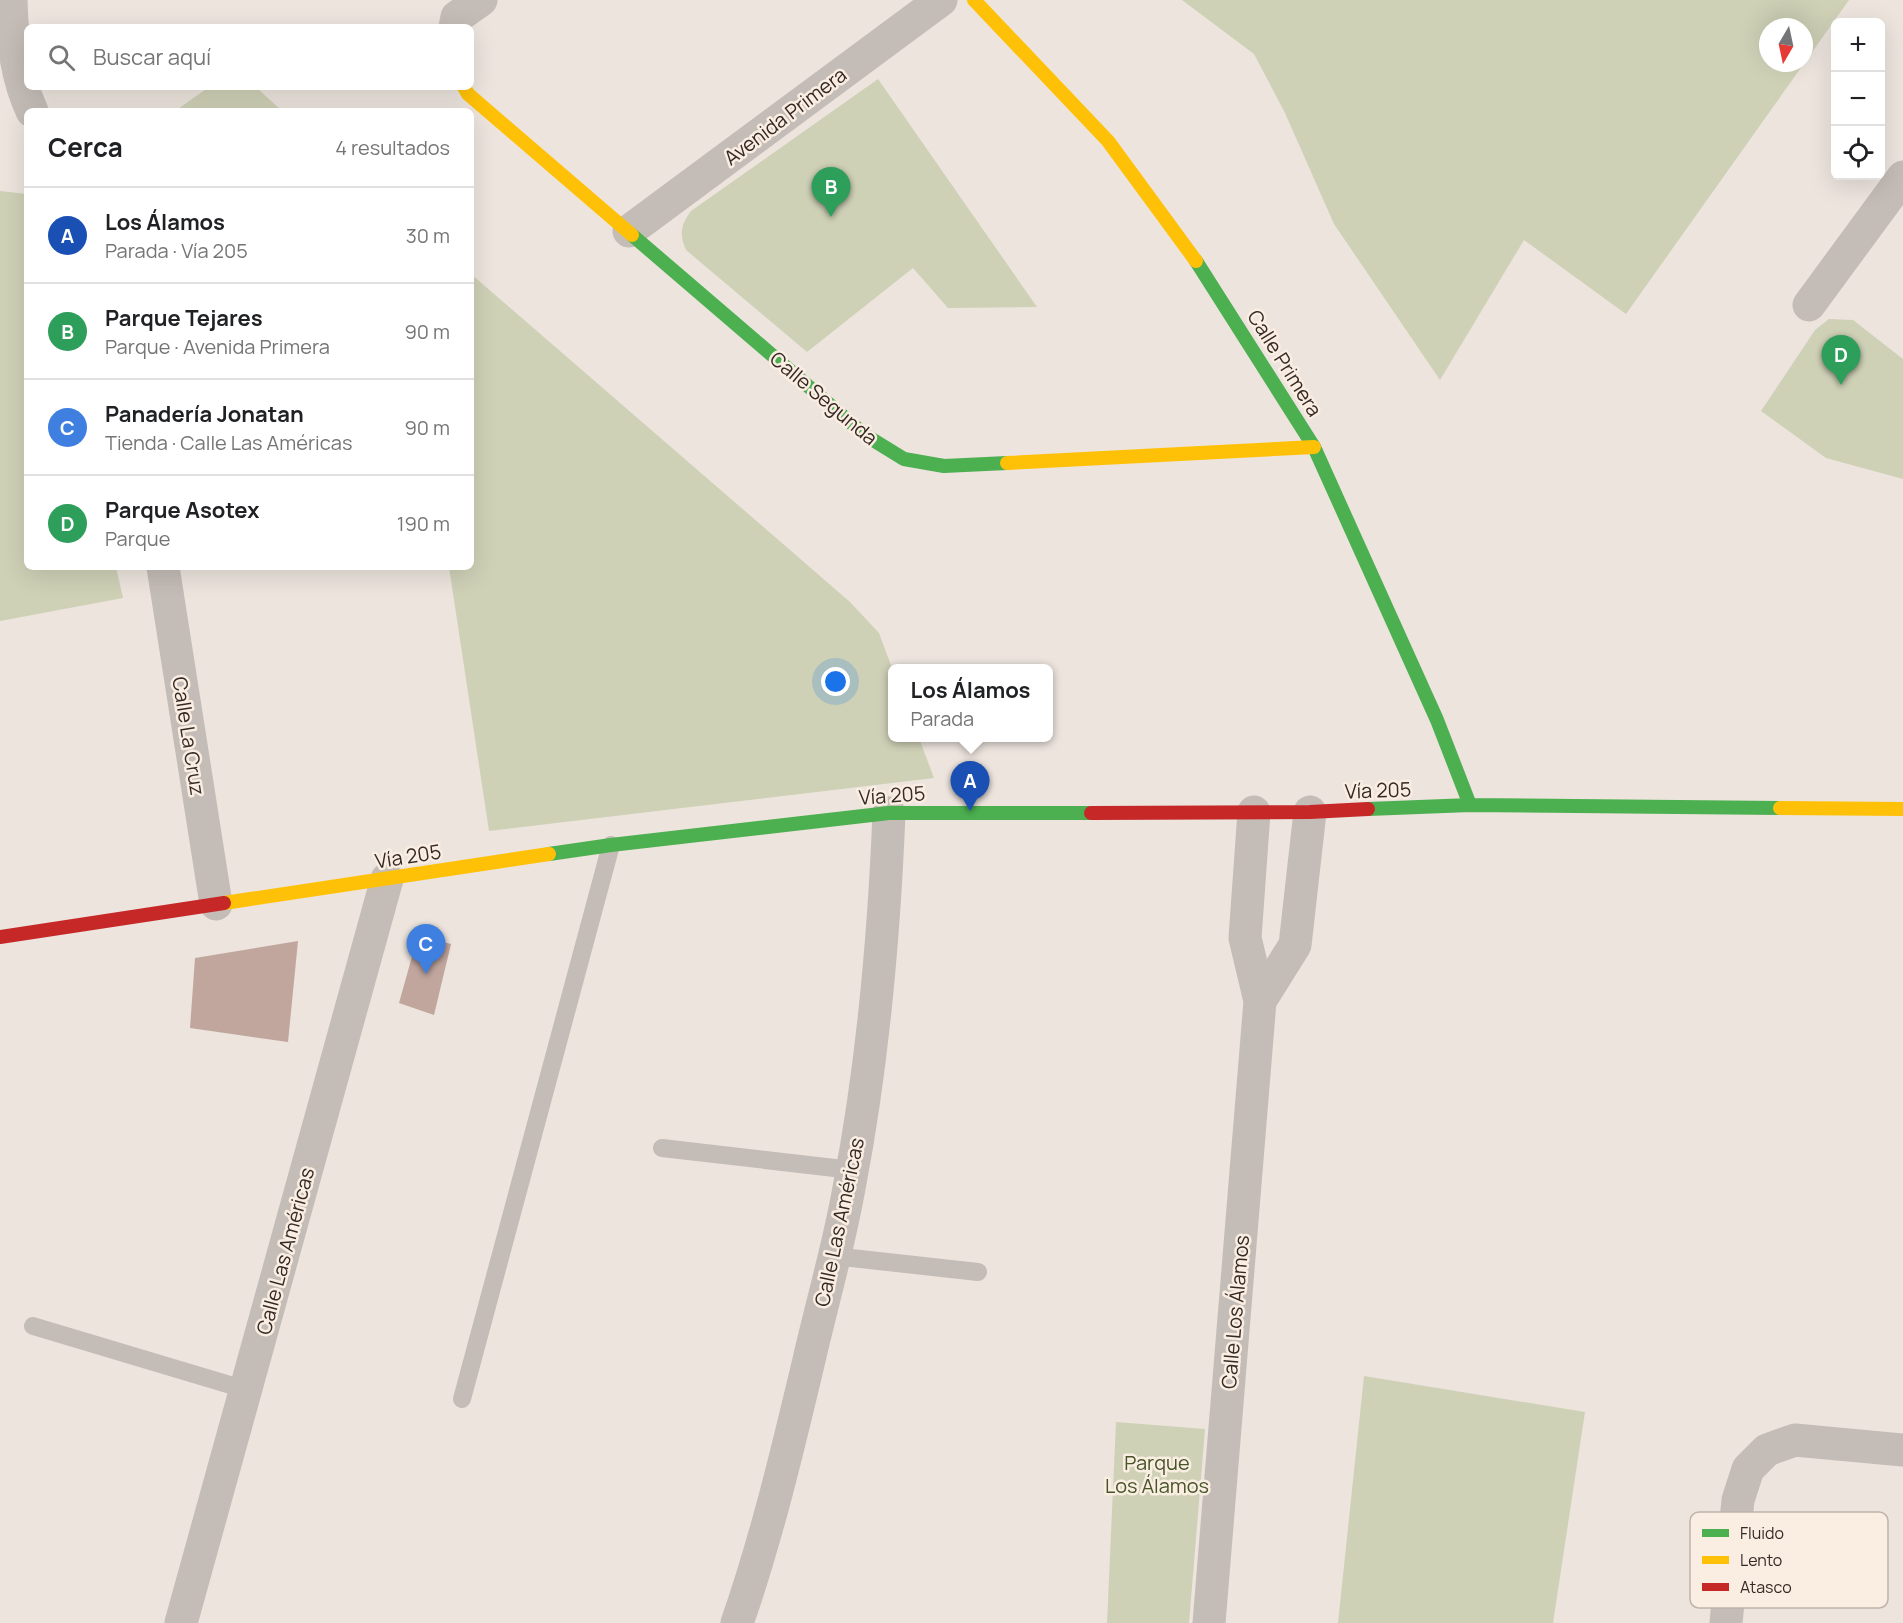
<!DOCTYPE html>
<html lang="es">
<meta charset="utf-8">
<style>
body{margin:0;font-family:Manrope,sans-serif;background:#f2f2f2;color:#202124}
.controls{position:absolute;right:18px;top:18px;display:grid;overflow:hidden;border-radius:9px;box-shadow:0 6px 24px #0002}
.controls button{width:54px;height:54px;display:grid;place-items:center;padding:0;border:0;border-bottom:2px solid #e0e0e0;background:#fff;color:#202124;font:30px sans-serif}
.compass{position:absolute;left:1759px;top:18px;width:54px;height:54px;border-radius:50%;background:#fff;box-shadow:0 6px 24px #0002;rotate:189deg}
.you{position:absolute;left:836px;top:682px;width:21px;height:21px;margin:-15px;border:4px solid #fff;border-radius:50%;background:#1a73e8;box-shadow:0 0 0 9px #1a73e833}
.badge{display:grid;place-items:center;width:39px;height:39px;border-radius:50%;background:#0b8043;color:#fff;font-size:20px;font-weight:700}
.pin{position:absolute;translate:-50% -50px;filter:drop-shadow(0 2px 3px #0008)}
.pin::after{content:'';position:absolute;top:32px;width:21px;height:18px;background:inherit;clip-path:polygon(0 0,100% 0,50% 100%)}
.popup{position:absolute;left:888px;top:664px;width:165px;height:78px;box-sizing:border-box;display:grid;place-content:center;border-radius:9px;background:#fff;filter:drop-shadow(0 2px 4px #0005);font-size:20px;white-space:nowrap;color:#757577}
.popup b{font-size:22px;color:#202124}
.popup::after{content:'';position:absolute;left:50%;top:100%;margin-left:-12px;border:12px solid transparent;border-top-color:#fff}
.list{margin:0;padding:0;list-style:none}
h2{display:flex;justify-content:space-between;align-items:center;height:78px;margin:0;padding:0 24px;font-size:26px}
h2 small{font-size:20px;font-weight:400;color:#757577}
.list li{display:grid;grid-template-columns:39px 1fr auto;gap:18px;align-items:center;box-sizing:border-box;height:96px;padding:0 24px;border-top:2px solid #e0e0e0}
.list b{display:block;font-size:22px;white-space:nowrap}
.list p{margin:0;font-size:20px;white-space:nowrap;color:#757577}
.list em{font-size:20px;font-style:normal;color:#757577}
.icon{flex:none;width:33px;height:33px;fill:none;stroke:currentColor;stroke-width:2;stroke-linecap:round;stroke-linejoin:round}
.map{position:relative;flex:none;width:1903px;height:1623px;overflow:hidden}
.search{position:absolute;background:#fff;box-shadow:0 6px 24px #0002;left:24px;top:24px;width:450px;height:66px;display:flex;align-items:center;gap:15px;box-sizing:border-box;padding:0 21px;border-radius:9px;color:#757577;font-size:22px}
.panel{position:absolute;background:#fff;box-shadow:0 6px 24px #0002;left:24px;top:108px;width:450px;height:462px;border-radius:9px}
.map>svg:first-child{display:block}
.green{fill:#ced1b6;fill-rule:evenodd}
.building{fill:#c1a69e}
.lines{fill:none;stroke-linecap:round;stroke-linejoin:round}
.lane{stroke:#c4bcb6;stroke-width:18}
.street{stroke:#c4bcb6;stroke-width:33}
.fast{stroke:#4caf50;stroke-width:14}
.slow{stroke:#ffc107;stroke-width:14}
.jam{stroke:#c62828;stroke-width:14}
.labels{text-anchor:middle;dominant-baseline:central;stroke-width:5;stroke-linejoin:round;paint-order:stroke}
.street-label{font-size:20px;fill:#352925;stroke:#faeee3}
.park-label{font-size:20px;fill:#465428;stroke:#faeee3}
.key{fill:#faeee3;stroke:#bfb3aa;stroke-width:1.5}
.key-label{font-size:16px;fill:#352925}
</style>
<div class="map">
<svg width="1903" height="1623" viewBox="0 0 1903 1623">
<rect width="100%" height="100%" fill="#ece4dd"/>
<path class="green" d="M1182,0h667l-223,314 -102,-74 -84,140 -106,-156 -49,-111 -31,-59zM1768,27h36v36h-36z
M878,79l159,228 -89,1 -35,-40 -106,84 -121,-102c-7,-16 -5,-25 5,-39z
M209,87h47l26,24h-138l34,-2z
M0,191l27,3v373h89l7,31 -123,23z
M471,274l379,328 29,31 13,35v70h27l15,40 -445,53 -40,-264h22z
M1829,319l24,1 50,39v120l-77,-21 -65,-47 54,-81z
M1364,1376l221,36 -32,211h-215z
M1116,1422l89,7 -16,194h-82z"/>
<path class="building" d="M418,935l33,9 -17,71 -35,-12z
M298,941l-10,101 -98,-14 5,-70z"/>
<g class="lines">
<path class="lane" d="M662,1148l190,22
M833,1256l145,16
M33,1326l214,64
M462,1399l149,-554"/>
<path class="street" d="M11,0c1,38 5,77 21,111
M455,27l2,-10 24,-17
M629,231l312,-231
M1809,305l94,-128
M163,567l53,337
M1260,1001l35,-56 15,-133
M181,1623l206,-744
M737,1623c30,-86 51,-175 72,-263 13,-57 30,-115 40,-172 24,-124 35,-250 40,-375
M1209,1623l51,-622 -15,-63 9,-126
M1726,1623l12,-123 10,-31 19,-19 28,-10 108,10"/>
<path class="fast" d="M632,235l233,200 39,24 40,7 63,-3
M1196,261l118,186 123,273 33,85
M1368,809l102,-4 310,3
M549,854l62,-9 278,-32h202"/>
<path class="slow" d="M974,0l134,141 88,120
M464,87l4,7 164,141
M1007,463l307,-16
M1780,808l123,1
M224,903l325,-49"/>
<path class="jam" d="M1091,813l219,-1 58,-3
M0,937l224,-34"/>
</g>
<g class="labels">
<g class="street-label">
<text transform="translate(785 116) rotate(-37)">Avenida Primera</text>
<text transform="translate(1285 363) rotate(58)">Calle Primera</text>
<text transform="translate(824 398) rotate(40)">Calle Segunda</text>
<text transform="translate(189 736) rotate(81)">Calle La Cruz</text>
<text transform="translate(1378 790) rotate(-2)">Vía 205</text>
<text transform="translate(892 795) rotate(-4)">Vía 205</text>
<text transform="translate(408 856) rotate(-9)">Vía 205</text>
<text transform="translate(839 1222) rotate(-78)">Calle Las Américas</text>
<text transform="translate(285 1251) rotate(-75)">Calle Las Américas</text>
<text transform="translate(1235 1312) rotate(-85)">Calle Los Álamos</text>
</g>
<g class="park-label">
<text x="1157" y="1462">Parque<tspan x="1157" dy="23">Los Álamos</tspan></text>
</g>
</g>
<rect x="1690" y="1512" width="198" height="96" rx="9" class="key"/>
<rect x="1702" y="1529" width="27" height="8" fill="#4caf50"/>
<rect x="1702" y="1556" width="27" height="8" fill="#ffc107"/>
<rect x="1702" y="1583" width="27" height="8" fill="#c62828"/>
<g class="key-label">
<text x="1740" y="1539">Fluido</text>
<text x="1740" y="1566">Lento</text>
<text x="1740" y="1593">Atasco</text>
</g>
</svg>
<div class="controls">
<button>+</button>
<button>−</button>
<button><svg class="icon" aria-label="locate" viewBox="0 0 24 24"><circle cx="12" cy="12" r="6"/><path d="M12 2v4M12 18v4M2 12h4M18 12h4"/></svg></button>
</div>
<svg class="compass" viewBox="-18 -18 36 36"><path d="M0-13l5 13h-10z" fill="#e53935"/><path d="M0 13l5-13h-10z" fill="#757577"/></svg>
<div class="you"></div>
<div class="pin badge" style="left:970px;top:811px;background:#1a4fb4">A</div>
<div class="popup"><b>Los Álamos</b>Parada</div>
<div class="pin badge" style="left:831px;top:217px;background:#2e9e5b">B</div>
<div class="pin badge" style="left:426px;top:974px;background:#3f7fe0">C</div>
<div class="pin badge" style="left:1841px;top:385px;background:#2e9e5b">D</div>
<div class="search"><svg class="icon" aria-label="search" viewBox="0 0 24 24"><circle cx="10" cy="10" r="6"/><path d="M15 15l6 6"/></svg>Buscar aquí</div>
<section class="panel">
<h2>Cerca<small>4 resultados</small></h2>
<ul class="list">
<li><span class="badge" style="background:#1a4fb4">A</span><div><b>Los Álamos</b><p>Parada · Vía 205</p></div><em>30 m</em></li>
<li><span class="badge" style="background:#2e9e5b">B</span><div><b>Parque Tejares</b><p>Parque · Avenida Primera</p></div><em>90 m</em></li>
<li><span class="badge" style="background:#3f7fe0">C</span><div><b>Panadería Jonatan</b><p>Tienda · Calle Las Américas</p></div><em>90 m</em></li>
<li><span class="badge" style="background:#2e9e5b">D</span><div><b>Parque Asotex</b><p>Parque</p></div><em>190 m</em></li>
</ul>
</section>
</div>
